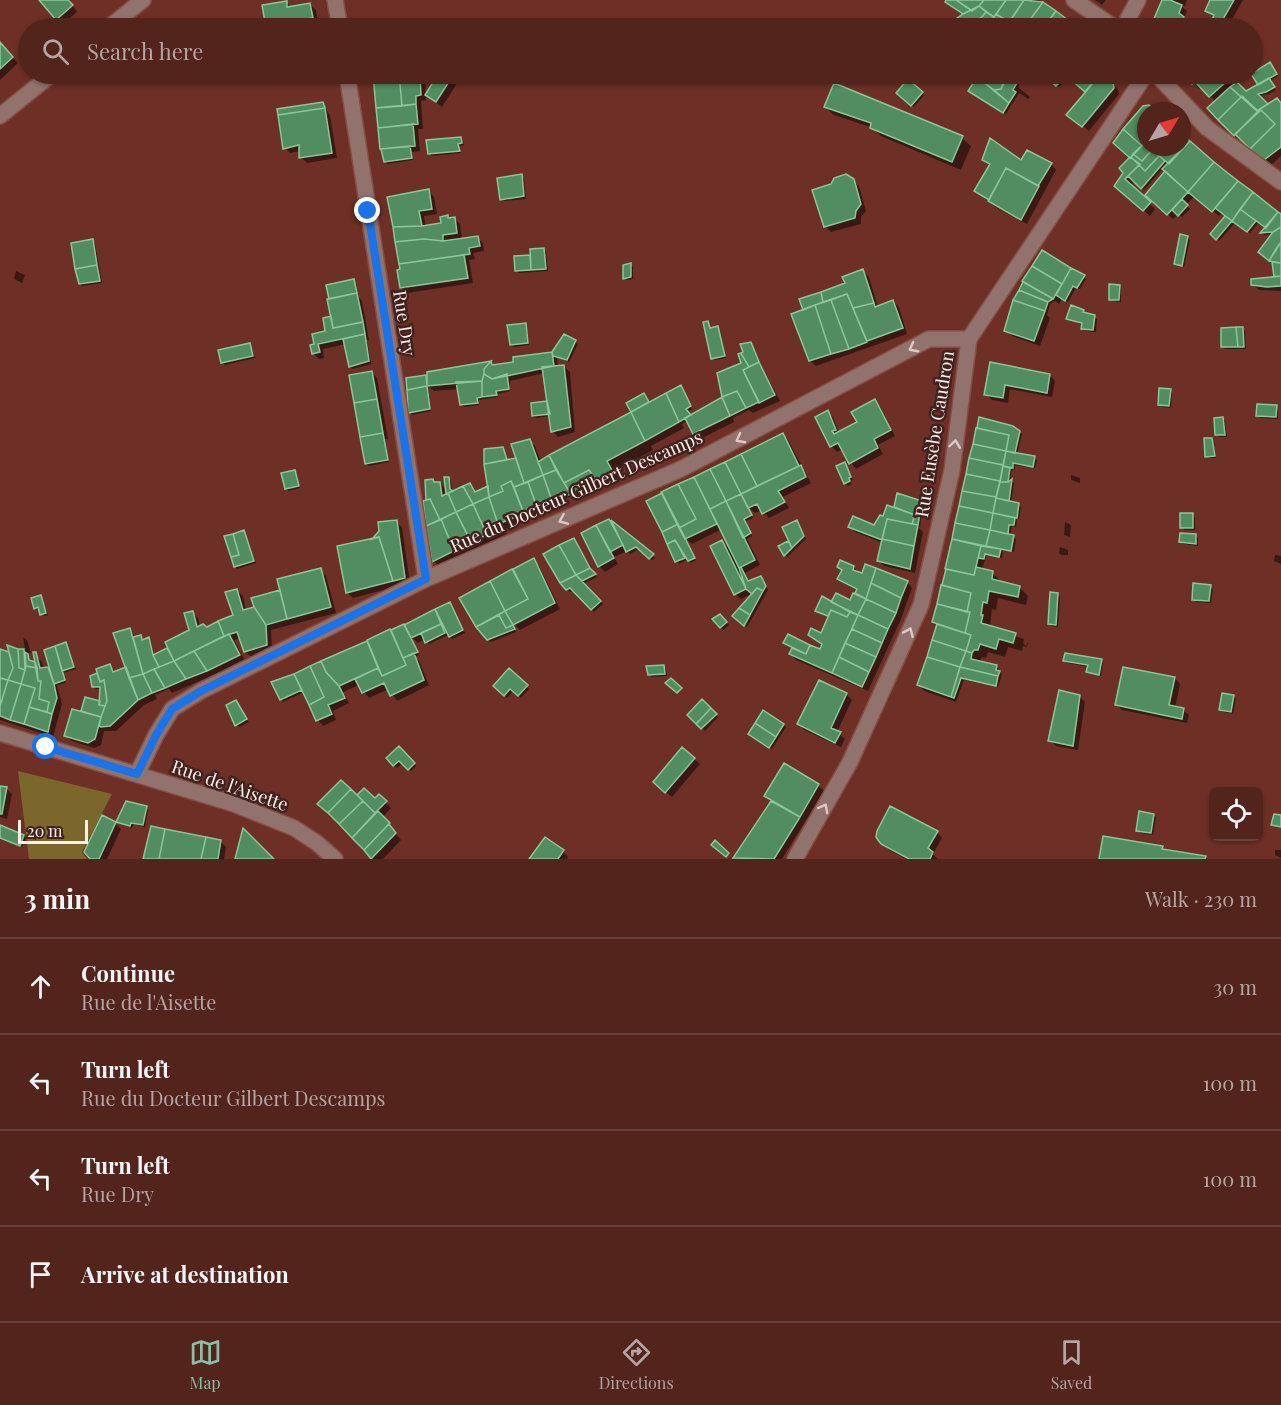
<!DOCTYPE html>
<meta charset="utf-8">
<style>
body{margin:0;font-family:"Playfair Display",serif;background:#5c3029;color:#f1f3f6}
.controls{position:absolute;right:18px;bottom:18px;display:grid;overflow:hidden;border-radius:9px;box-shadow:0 2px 4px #0004}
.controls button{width:54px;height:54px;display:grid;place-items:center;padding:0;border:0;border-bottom:2px solid #68413b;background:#52241c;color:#f1f3f6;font:30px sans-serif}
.compass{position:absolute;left:1137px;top:102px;width:54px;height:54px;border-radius:50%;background:#52241c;box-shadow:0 2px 4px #0004;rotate:52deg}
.scale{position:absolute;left:18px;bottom:15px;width:70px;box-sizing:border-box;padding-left:6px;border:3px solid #feedea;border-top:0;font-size:16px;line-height:21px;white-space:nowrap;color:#feedea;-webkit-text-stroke:4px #40231e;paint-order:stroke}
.stop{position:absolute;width:18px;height:18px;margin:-14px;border:4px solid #1a73e8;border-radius:50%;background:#fff}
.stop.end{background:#1a73e8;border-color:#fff;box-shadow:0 2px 6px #0008}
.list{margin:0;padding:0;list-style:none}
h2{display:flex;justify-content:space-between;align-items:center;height:78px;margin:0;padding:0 24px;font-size:26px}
h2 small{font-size:20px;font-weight:400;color:#b5a4a3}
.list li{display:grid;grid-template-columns:39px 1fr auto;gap:18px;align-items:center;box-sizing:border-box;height:96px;padding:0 24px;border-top:2px solid #68413b}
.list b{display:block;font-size:22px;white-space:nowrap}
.list p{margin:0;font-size:20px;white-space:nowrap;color:#b5a4a3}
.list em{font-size:20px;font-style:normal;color:#b5a4a3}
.icon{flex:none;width:33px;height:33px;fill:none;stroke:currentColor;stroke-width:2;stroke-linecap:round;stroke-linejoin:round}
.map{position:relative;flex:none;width:1281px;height:859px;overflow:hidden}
.search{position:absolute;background:#52241c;box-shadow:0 2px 4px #0004;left:18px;right:18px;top:18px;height:66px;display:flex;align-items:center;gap:15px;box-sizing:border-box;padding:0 21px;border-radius:33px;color:#b5a4a3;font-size:22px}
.sheet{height:462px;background:#52241c}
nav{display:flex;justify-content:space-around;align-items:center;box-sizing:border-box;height:84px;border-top:2px solid #68413b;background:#52241c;font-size:16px;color:#b5a4a3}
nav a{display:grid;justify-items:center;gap:3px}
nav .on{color:#8abfa5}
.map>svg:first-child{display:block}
.green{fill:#7b672b}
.shadow{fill:#0007}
.building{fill:#528d61;stroke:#8ac798;stroke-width:1.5}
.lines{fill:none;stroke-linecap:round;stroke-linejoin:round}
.minor-casing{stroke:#854e45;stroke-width:18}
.minor{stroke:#92726c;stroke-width:15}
.oneway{stroke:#dec8c4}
.route{stroke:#1a73e8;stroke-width:8}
.labels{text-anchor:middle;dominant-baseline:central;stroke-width:5;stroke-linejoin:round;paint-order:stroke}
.street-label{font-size:18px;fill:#feedea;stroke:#40231e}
</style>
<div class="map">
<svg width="1281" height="859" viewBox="0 0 1281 859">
<rect width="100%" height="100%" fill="#6e3026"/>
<path class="green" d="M18,771l94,23 -30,58 5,7h-58z"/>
<path class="shadow" d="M41,0h28l8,12 -14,12z
M948,0h91l38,28h-85l3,-4 -2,-1 -5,5h-42l19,-13z
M1095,0h11l-4,5z
M1164,0h23l-2,6 -6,-2 8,7 -3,8 5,5 -3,4h-35z
M1212,0h31l-16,28h-17l4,-11 -7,-7z
M286,2l5,6 19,-4 6,6 3,18h-51l-4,-21z
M365,21l3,7h-8l-1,-6z
M0,44l18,19 -18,17z
M1273,67l5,9 -8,5 6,9 -7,4 -11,2 9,10 14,-1v51l-10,9 -30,-26 -1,1 -21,-21 -3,-17 -14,-15 -3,2 -11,-12 -6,6 -9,-9h74l-11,9 10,10 14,-8z
M261,74h28l2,7 -10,2 -6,-8 -11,2z
M375,74h46v4l4,4 1,18 -5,1 2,28h-5l2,22 -8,1 1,8 -26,4 -2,-3 -4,-13z
M440,74h23l-21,33 -16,-12z
M820,74h10l5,2 3,2 -4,7 128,53 9,8 -10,24 -80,-34 -8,-8 -39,-13 -9,-8 10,-23 -15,-5 -2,-2z
M981,74h4l19,12 5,-9 8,6 3,2 -2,2 12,10 -2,2 -9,-6 -13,21 -36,-23z
M1047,74h74l-9,9 6,6 1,5 -30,37 -21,-16 18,-23 -17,-14 -10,9 -12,-11z
M908,81l16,14 -10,12 -16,-14z
M323,103l7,13 7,42 -30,5 -6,-6v-6l-11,2 -5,-5z
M1144,107l10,4h-8v36h36v-11l31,27 68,53v75l-22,-1 -6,-5 23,-7 -2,-14 -5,-4 5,-26 -10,1 -2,-2 4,-5 -7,-6 -9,11 -15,-10 -16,18 -7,-7 15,-17 -5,-4 -3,3 -24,-20 -9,9 4,4 -8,8 -4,-3 -5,5 -21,-19 15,-28 -4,-4 -19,22 -9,-9 -5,5 25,23 -5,7 -28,-25 3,-18 -4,-4 12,-11z
M461,138l3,7 -4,1 1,7 -29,3 -3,-3z
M984,160l67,4 5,6 -29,54 -32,-17 -19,-16 13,-26z
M521,176l3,3 2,20 -22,2 -3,-2z
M853,180l6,6 7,25 -5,6v7l-30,8 -6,-6z
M429,191l5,6 3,17 -13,2 2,11 16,-3 12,-6 6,6 2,16 15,-2 6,5 1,8 -11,2 2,6 -6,1 4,23 -66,10 -6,-6 1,-16 -13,-73z
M1187,237l3,3 -6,27 -9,-3z
M92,241l3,2 7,40 -20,3 -2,-2z
M544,249l2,3 2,19 -29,2 -3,-3v-12l16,-1z
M1042,252l44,27 -6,10 -4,-1 -8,14 -6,-4 -3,6 -4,-3 -5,3 -3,11 3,3 -10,28 -28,-10 -6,-6 8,-30z
M630,265l3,2v12l-6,1 -2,-2z
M16,271l9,4 -3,8 -8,-4z
M863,271l6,6 9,30 15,-6 6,6 8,27 -91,32 -6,-5 -4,-51 41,-26z
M353,281l3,2 3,14 3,4 7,39h-2l4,24 -18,5 -3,-2 -4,-23 -23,5 1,9 -5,1 -6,-6 2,-8 11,-13z
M1119,286l2,3v13l-8,-1 -2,-2z
M1083,311l14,8 -1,13 -11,-1 -2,-3v-4l-15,-6z
M708,322l3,8 6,-2 3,2 6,28 -11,2 -2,-2z
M525,325l2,2 2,18 -15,2 -3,-2z
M1243,329l2,2 1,18h-21l-2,-2z
M564,336l14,8 -9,18 -12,-5 1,10 6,-1 6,6 5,60 -17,5 -5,-6 -2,-15 -15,2 -3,-2 16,-11 -5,-32 -34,8v10l-12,3v3l-19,3v5l-15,2 -2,-2 -3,-16 -25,2 -6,-5 3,25 -19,4 -2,-3 15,-35 3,3 63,-17 3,3 21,-3 -1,-4 39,-6z
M250,344l5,14 -30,7 -3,-2z
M750,344l30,57 -27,12 -4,-3 -16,8 1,4 -34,17 -5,-6 -7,-13 -6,4 2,4 -33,18 2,4 -38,20 5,11 -14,7 -6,-6 -27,14 -17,6 2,7 -56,21 4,4 -67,32 -6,-5 -5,-62 8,-15 4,-1 6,7 2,-12 3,3 1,12 18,-9 6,9 13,-6 13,-39 6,13 9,-2 12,-19 6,6 6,16 8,-5 4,4 80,-48 -5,-9 18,-7 3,7 34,-14 9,19 -5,3 4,5 33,-19 19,-34 -2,-9z
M991,364l59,11 5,6 -3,16 -42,-8 -2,14 -16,-3 -6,-6z
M372,372l5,6 11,61h-3l4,23 -20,4 -3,-3z
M1170,391l2,2 -1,15 -9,-1 -2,-2z
M874,401l6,5 15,30 -17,9 5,9 -27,15 -5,-6 -8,-14 -6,3 -6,-6 -4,-34 6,5 6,16 20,-10z
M1276,406l2,3v10l-18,-1 -2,-3z
M981,419l38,13 3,2 -5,21 17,3 3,2 -2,8 -20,-3v5l-3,-1 -2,11 4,3 -3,20 10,4 -2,12h-2l-1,8 -4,-1 -2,10 6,3 -2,13 -11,-2 -1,8 -15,-3 -5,14 10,4 9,8 18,6 9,9 -2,9 -28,-7 -2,12 -4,-1 -2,18 34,12 -1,4 3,3 2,-4 -1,5 -4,-1 -1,5 -14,-4 -3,10 -17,-5 -2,6 -4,-1 -2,6 16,4 3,2 3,6 -4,12 -34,-7 -8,22 -32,-11 -5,-6 19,-59 -4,-5 14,-51z
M1223,419l2,2 2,16h-8l-3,-3z
M783,435l5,5 23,43 -28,14 6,11 -20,10 -7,-8 -7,3 -8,-7 6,12 -7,3 6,15 -5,3 13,26 -15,8 4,10 12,-6 7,13 -21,37 -11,-9 19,-26 -14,7 -6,-5 -14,-53 11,11 -10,-23 -30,15 -8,-7 12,23 -5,3 -3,-4 -9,5 -31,-63z
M1212,439l2,3 2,16h-7l-2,-2z
M845,464l8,16 -2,1v3l-3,2 -3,-3z
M295,472l2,2 3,14 -12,3 -2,-3z
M1071,475l9,3v5l-9,-3z
M921,502l2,2 -3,23h-2l5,5 -8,41 -31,-7 -5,-5 4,-18 -28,-11 -5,-6 25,1 8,-9 17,-7 -5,-4z
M1192,515l3,2v13h-11l-2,-3z
M609,520l6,7 40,31 -3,2 -12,-12 -10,6 -3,-3 -13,6 4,7 -13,8 -6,-6z
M396,522l6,5 8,56 -57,15 -5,-5 -9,-46 34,-6z
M1065,522l6,3 -1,12 -6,-2z
M799,524l7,15 -19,18 -7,-10 10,-5z
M244,532l12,31 -19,6 -2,-3z
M1195,535l3,3v8l-15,-2 -2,-2z
M576,542l21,35 -14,7 20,20 -9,8 -21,-22 -3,2 -8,-9z
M1060,547l8,3v5h-7l-2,-2z
M1275,555l6,1v8l-7,-3z
M533,560l6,6 21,43 -40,21 -8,-8 4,10 -25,10 -14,-16 -16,-28z
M839,567h15l5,6 48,9 5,6 -11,31 -33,72 -72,-31 -5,-6 3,-6 -10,-5 37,8 2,-6 -13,-10h12l8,-18 -13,-7 15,-6 19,-2 7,-11 -13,-7 -6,-5 4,-8z
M320,570l6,6 10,37 -65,17 1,20 -21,7 -6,-6 -4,-13 -7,2 11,21 -73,32 -3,-4 -14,6 2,4 -13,6 -28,26h-12l-3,14 -7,3 -22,-7 -6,-5 16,-23 4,-15 15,4 1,-13h-6l-3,-3 -2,-9 19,-11 6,7 12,-5 2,-38 6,8 5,-2 2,5 6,-2 2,2 3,16 13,-7 6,6 18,-25 1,-18 6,5 2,9 7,2 27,-14 3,-24 6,5 3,15 10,-2z
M1210,587l3,2 -2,14 -15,-1 -2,-3z
M1057,594l3,3 -2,30 -6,-1 -3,-2z
M40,597l8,18 -4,1 -3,-7 -3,1 -3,-2z
M452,606l13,27 -13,6 -4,-4 -19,9 -4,-5 -7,4 -9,-8 10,20 -4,2 4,4 10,24 -32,16 -8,-12 -20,9 -10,-13 -16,7 6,11 -16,8 3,9 -13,6 -5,-6 -14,-28 -21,10 -2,-3 14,-24 109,-48 32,-17z
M720,616l9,9 -6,5 -9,-10z
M23,637l4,3 4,13 -5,1 4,8 7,2 -1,-8 6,6 2,7 3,-1 5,5 13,-29 11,25 -13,4 3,10 -9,2 5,19 -9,33 -53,-17v-59l18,-10 7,-1z
M1065,660l36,1 2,2 -2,13 -10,-2 -3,-2 1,-5 -22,-4z
M663,667l3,2 1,7 -15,1 -3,-3z
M509,670l20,19 -8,9 -7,-8 -7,8 -12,-12z
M1175,678l5,6 -5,24 8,2 6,5 -2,8 -65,-13 -5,-5z
M820,682l26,12 6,6 -15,32 8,7 -4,8 -37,-17 -5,-6z
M1079,696l6,6 -7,48 -22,-4 -6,-6z
M1234,697l2,2 -3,15 -10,-2 -3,-3z
M702,702l16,15 -13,14 -16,-16z
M245,717l4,5 -10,5 -2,-2z
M783,725l3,2 -14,22 -19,-13z
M399,748l17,18 -5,5 -8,-9 -6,6 -9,-10z
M694,759l6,5 -28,33 -12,-10z
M818,785l6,6 -42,68h-48l38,-57 -6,-6z
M0,787l7,2 5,5 -5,25 -7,-2z
M379,796l12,12 -9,10 19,22 -18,19h-10l-54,-55 38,-6 18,2z
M146,807l2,3 -3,17 -11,-3 -2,4 -14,-6z
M1153,815l3,2 -3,18 -13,-2 -3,-3z
M115,823l6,6 -14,30h-15z
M0,829l23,7 3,2 -4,9 -22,-8z
M937,832l5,6 -9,16 5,5h-32l-17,-9 -7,-7z
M221,842l5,5 -2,12h-79z
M1275,850h6v8l-6,-3z
M563,851l5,6 -1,2h-36z"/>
<path class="building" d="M39,0h29l5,5 -17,15z
M946,0h10l15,10 -8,4 -18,-12z
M956,0h28l-5,6 -7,5z
M984,0h22l-12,17 -15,-11z
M1006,0h18l-15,23 -13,-9z
M1024,0l19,2 -19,26h-5l-10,-6z
M1162,0h8l12,5 -3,8 5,4 -5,8 3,3h-32z
M1210,0h24l-16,28h-10l6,-13 -9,-4z
M287,1v6l23,-4 3,15 -29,5v5h-18l-4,-23z
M1043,2l13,9 -13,17h-19z
M979,6l7,6 -5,6 -11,6 1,3 -3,1 -3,-2 -4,2h-18l20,-14z
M1056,11l12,9 -7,8h-18z
M986,12l8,5 -11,11h-10l-3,-4 11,-6z
M996,14l13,8 10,6h-29l3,-3 -3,-3z
M313,18l2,10h-31v-5z
M0,42l13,15 -13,12z
M1270,62l7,12 -19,11 -7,-11z
M373,74h26l3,32 -26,2z
M399,74h21l1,21 -5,1v8l-14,2z
M438,74h16l-18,28 -11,-7z
M818,74h16l2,1 -4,8 -16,-6z
M979,74h9l15,9 -2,6 -7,1 -17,-13z
M1046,74h28l-4,5 -4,-3 -10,10 -11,-10z
M1074,74h5l13,9 -7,9 -15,-13z
M1079,74h31l-6,6 -5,-4 -7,7z
M1182,74h53l-26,23 -14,-15 -3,2z
M1009,75l9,6 -5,9 3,2 -7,11 -15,-13 7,-1z
M1099,76l5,4 3,-3 6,5 1,6 -32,39 -16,-12z
M977,77l32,26 -6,10 -35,-22z
M1269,78l6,9 -9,5 -8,2 10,10 -11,7 -27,-24 7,-5 9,9z
M908,79l15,13 -12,14 -15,-13z
M834,83l129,53 -11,26 -82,-34 1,-5 -47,-16z
M1230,87l11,10 -23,23 -11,-12z
M1242,96l16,15 -24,25 -16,-16z
M1277,98l4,5v44l-17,13 -14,-11 25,-25 -14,-14 -4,1z
M323,102l2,6 -47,7 -1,-6z
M416,104l2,20 -40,4 -2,-20z
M1149,105l7,6h-10v30l-4,5 -19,-17 20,-23z
M325,108l7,45 -33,5v-13l-16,4 -5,-34z
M1261,110l14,14 -25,25 -15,-15z
M413,124l2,22 -35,3 -2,-21z
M1123,129l19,17 -12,12 -17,-15z
M1182,134l8,7 -21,23 -17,-14 -10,11 -9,-7 13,-13v6h36z
M461,137l1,6 -4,1 2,7 -32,3 -2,-14z
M990,138l31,22 6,-10 25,13 -14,23 -32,-18 -17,32 -15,-9 16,-27 -8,-4z
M1190,141l24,21 -26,30 -26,-23z
M410,146l2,12 -28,4 -3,-13z
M1152,150l7,6 -14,15 -14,-14 2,-3 9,7z
M1159,156l6,5 -24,28 -13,-13 11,-11 6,6z
M1130,157l10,7 -15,15 26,23 -8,9 -29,-25 9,-13 -4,-5z
M1214,162l24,19 -26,31 -24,-20z
M1006,168l33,18 -18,34 -33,-19z
M1165,171l23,21 -21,23 -22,-20z
M522,174l2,22 -24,4 -3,-22z
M846,174l8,5 7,25 -5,7 -1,7 -31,9 -12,-37 19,-6 3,-6z
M1238,181l15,11 -21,29 -17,-13z
M429,189l3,20 -13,2 3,15 -29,1 -6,-30z
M1253,192l25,20 -12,16 -26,-19z
M1182,199l6,6 -10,11 -6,-6z
M1240,209l16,12 -9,11 -15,-11z
M1278,212l3,2v13l-8,5 -13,1z
M448,215v3l7,-1 2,16 -14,2v6l-19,-2 -29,3 -2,-15 29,-1 19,-3 -1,-6z
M1225,216l7,5 -16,19 -6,-6z
M1281,227v15l-12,19 -11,-9 15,-20z
M1180,234l8,2 -6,30 -8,-2z
M478,236l2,10 -11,2 1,6 -71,10 -4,-22 29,-3 19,2z
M93,239l4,26 -22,4 -4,-26z
M1281,242v21l-12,-2 7,-12z
M544,248l2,21 -15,1 -1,-21z
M1042,250l29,18 -9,16 -30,-18z
M464,255l4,23 -68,10 -3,-18 3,-1 -1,-5z
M530,255l1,15 -16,1 -1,-15z
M1272,262l9,1v13l-7,1z
M631,263v14l-8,2v-14z
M97,265l3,16 -21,3 -4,-15z
M1032,266l30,18 -9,15 -31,-18z
M1071,268l14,7 -8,13 -4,-2 -8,15 -9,-6z
M863,269l11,34 -21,5 -6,-14 -24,8 -2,-10 24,-9 -3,-6z
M1281,276v10l-14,1 -16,-2v-6z
M354,279l3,14 -28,6 -3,-14z
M1023,282l27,15 3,2 -5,3 -29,-12z
M1109,284l11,1 -1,15h-10z
M1019,290l29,12 -3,9 -32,-11z
M821,292l2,10 -20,8 -4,-11z
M357,293l6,29 -30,6 -6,-29z
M847,294l20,48 -18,7 -18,-49z
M831,300l18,49 -18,5 -16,-49z
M893,300l10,28 -36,13 -14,-33 21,-5 1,4z
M1013,300l32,11 -11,30 -30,-10z
M815,305l16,49 -22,7 -18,-47z
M1071,305l13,5 -1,2 12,3 -2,15 -12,-1 1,-6 -16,-4z
M331,316l2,12 30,-6 2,12 -47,10 2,8 -8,2 -2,-9 4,-1 -2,-10 13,-3 -2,-13z
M708,321l2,7 8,-2 7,30 -14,3 -8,-37z
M526,323l2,20 -18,2 -3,-20z
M1236,327l2,20h-17v-19z
M1236,327h7l1,20h-6z
M365,334l4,27 -20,6 -6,-28z
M564,334l12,6 -9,20 -14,-4 -1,-4z
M751,342l8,20 -10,5 -8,-14 2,-1 -3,-8z
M250,343l3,13 -32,7 -3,-13z
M552,352l2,14 -62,13 -8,-5v-5l7,-8 1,4 21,-3v-5z
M741,353l8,14 -6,3 16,32 -13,6 -9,-17 -15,6 -5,-24 24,-10 -3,-9z
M491,361l-7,8v5l-2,7 -55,5v-14z
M759,362l16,33 -16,8 -16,-33z
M990,362l60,12 -3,19 -42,-8 -2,13 -19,-3z
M564,365l7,62 -20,5 -9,-65z
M372,371l5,28 -23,4 -5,-28z
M484,374l8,5 15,-5 2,15 -13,2 1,4 -15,2v-16z
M426,375l1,11 -20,4 -1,-12z
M482,381v16l-5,1 1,5 -18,2 -4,-23z
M681,385l10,21 -5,3 5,6 -12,7 -13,-29z
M427,386l3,23 -22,4 -1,-23z
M1159,388l12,1 -2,17 -11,-1z
M737,391l9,17 -16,8 -8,-19z
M644,393l5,9 -18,10 -5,-9z
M666,393l13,29 -34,19 -14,-29z
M722,397l8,19 -37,18 -8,-16z
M377,399l6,34 -23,4 -6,-34z
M875,399l16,31 -17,9 4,9 -29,16 -11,-21 -8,4 -15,-30 13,-7 8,20 -4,1 2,3 23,-12 -6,-10z
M547,401l3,13 -18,2 -1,-13z
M1257,404l20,1 -1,12 -20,-1z
M631,412l14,29 -38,20 6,11 -17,8 -7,-10 -25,13 -15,-28z
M979,417l34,9 7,5 -5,22 -9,-2 3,-16 -32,-7z
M1223,417l2,18h-10l-1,-17z
M976,428l33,7 -3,16 -33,-7z
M383,433l5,27 -23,4 -5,-27z
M783,433l16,33 -42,20 -16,-32z
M1204,438h8l3,18 -10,1z
M530,439l13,36 -19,8 -13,-39z
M973,444l33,7 -3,14 -34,-7z
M503,447l4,13 -23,4v-15z
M1006,451l29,5 -2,11 -20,-4v5l-10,-2z
M741,454l16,32 -16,8 -16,-32z
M549,455l7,15 -13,5 -5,-13z
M516,458l8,25 -10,4 -3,-6 -10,5 2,5 -14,6 -5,-33z
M969,458l34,7 -3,16 -34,-7z
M725,462l16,32 -15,7 -16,-32z
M845,462l6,15 -2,1 1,3 -6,3 -8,-18z
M801,465l5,12 -28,14 7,11 -23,12 -5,-10 -9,4 -7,-14z
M1003,466l7,2 -2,14h-8z
M710,469l16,32 -16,8 -16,-32z
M295,470l4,16 -14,3 -4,-16z
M556,470l15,24 -19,7 -9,-26z
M589,470l7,10 -25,14 -7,-11z
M966,474l34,7 -4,16 -34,-6z
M543,475l10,28 -15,7 -10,-28z
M444,477h5l1,12 3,2 -7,3z
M694,477l23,47 -32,15 -6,-11 17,-9 -18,-35z
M433,479l1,3h6l2,14 6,-3 8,19 -16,8 -10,-21 -4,1 -1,-20z
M1012,479l-3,22 -13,-3 4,-16h8z
M511,481l13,33 -26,10 -9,-27 14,-6 -2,-5z
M528,482l9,26 -13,6 -10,-27z
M470,483l5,9 13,-6 1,11 -16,7 -10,-18z
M678,484l18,35 -17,9 -18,-36z
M463,486l10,18 -17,8 -8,-19z
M962,491l34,6 -3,16 -34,-7z
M662,493l16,31 -16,8 -16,-31z
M897,493l25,8 -4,24 -6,-1 3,-9 -21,-8z
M741,494l11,21 -8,4 7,14 -8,5 -17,-37z
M489,497l9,27 4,4 -15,7 -14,-31z
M996,498l23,5 -2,15 -24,-5z
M430,499l10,21 -14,6 -3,-25z
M726,501l29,59 -16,8 -29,-59z
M473,504l14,31 -16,7 -15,-30z
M887,505l28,10 -3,9 -25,-5 -5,21 -34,-13 5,-11 21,9 6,-10 3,1z
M959,506l34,7 -3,17 -35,-7z
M456,512l15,30 -17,9 -13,-32z
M993,513l22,5 -1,7h-5l-1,9 -18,-4z
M1180,513h13v15h-13z
M441,519l13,32 -22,11 -6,-36z
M609,519l14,26 -13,7 -14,-27z
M887,519l31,6 -4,21 -32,-7z
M397,520l8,58 -12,3 -14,-44 -7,2 7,-8 -1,-9z
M611,520l43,34 -5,5 -13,-12 -10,5z
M797,520l7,16 -12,12 -10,-21z
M955,523l35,7 -4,16 -34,-7z
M678,524l17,34 -7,3 -13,-21 -8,4 -5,-12z
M596,525l18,33 -16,9 -17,-34z
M244,530l10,31 -20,6 -3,-10 8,-2 -6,-21z
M990,530l24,5 -3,16 -25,-5z
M1180,533l16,1v10l-17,-2z
M233,534l6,21 -8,2 -7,-21z
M379,537l14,44 -47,12 -9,-47z
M574,538l16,30 -14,7 -17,-30z
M882,539l32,7 -4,23 -33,-8z
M952,539l29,7 -7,29 -29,-6z
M675,540l10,18 -10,4 -8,-18z
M722,540l24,49 -12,6 -24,-49z
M788,541l4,7 -8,8 -6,-10z
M559,545l17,30 -16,8 -17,-29z
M981,546l20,3 -2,8 -14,-3 -1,5 -6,-1z
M534,558l21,45 -42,22 -8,-14 23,-12 -15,-30z
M840,560l14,6 -1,4 9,3 3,-9 11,4 -10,31 -11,-6 2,-4 -20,-10 5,-9 -5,-3z
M741,567l7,14 13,-5 5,10 -3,5 -6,-3 -5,6 -6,-5 -7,-21z
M976,567l17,4 -1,8 28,7 -2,11 -29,-6 -2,12 -4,-1 -2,13h2l-2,8 35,10 -3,10 -14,-4 -3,10 -16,-5 -2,6h-4l-2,3 -6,-2 5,-16 -6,-2 5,-21h-3l4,-19 -29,-8 4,-16 28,6z
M321,568l10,39 -44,12 -10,-40z
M590,568l6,6 -14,7 -6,-6z
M876,568l32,13 -7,17 -30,-15z
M512,569l16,30 -23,12 -15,-30z
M576,575l25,26 -10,9 -21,-22 -4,2 -6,-7z
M490,581l15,30 -29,16 -17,-29z
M871,583l30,15 -5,15 -30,-14z
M1193,583l18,2 -2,16 -17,-1z
M941,585l30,8 -4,19 -30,-8z
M757,588l6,3 -13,24 -11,-7z
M237,589l6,21 11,-3 12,18 1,20 -23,7 -7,-20 -13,4 -6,-15 15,-6 -8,-23z
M280,590l7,29 -21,6 -12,-18 -3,-9z
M1050,592l8,1 -2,32 -8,-1z
M836,593l14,7 3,-7 13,6 -8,16 -27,-13z
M41,595l5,18 -6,2 -2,-8 -4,2 -3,-11z
M822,596l28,16 -3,5 -16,-7 -3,6 -13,-5z
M866,599l30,14 -8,16 -30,-14z
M450,602l13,28 -14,7 -14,-28z
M937,604l33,8 -5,21 -33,-11z
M739,608l11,7 -6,11 -12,-10z
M435,609l6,15 -30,14 -7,-13z
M831,610l16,7 3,-5 8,3 -26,58 -43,-19 3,-6 14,6 4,-9 10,4 2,-5 -14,-9 3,-7 10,5z
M193,611l4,16 6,-3 4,3 11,-6 6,15 -50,25 -9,-19 24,-12 -5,-17z
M505,611l8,14 -7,3 -7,-13z
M720,614l7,8 -7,6 -8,-9z
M499,615l7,13 7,-3 2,4 -28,11 -11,-13z
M858,615l30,14 -6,14 -30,-14z
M404,624l14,28 -15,6 -12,-28z
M441,624l4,9 -20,10 -4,-10z
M937,624l34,11 -5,16 -34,-11z
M130,628l13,46 -14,4 -16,-45z
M390,629l16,36 -24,11 -15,-36z
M852,629l30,14 -6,14 -31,-14z
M229,634l11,21 -33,16 -13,-20z
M788,634l22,11 -4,9 -23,-11z
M141,635l1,5 7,-3 4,18 6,12 -16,7 -10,-37z
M932,640l34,11 -6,16 -33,-10z
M367,641l11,27 -39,18 -13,-14 -5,-11z
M66,642l8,25 -12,4 -7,-25z
M845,643l31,14 -7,15 -30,-15z
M7,645l11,4 1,19 6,2 -4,14 -13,-4 5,-12z
M55,646l10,34 -11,4 -10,-34z
M167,648l7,13 -15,6 -6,-12z
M0,649l9,3 4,16 -5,12 -8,-2z
M18,649h6l1,21 -6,-2z
M194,651l13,20 -21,8 -12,-18z
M966,651l6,2 -1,6 26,6 -1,5 4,1 -2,5 -38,-9z
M25,652l3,2 1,6 6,2 2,6 -11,-2z
M33,652h3l4,16 8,-1 6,17 3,14 -5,16 -5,-2 2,-10 -10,-3 2,-18h-3z
M414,653l10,27 -34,16 -6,-13 -22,10 -7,-14 23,-11 4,8 24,-11 -3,-7z
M1065,653l37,6 -3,16 -13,-3 2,-7 -25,-4z
M839,657l30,15 -7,15 -30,-14z
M927,657l33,10 -9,30 -34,-12z
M174,661l12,18 -21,9 -11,-19z
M321,661l5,11 13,14 6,12 -17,7 4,9 -16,7 -7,-16 15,-8 -14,-31z
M110,664l3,8 13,-5 12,33 -28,26 -9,1 -2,-1 2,-9 6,-16 -3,-21 -4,2 -4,-13z
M664,665l1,9 -17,1 -2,-9z
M26,666l11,2 1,13h3l-2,18 10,3 -2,10 -18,-5 6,-19 -14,-4z
M310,666l14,31 -15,8 -15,-31z
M960,667l38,9 -2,10 -35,-8 -7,20 -3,-1z
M1123,667l52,10 -6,28 15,3 -2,11 -67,-14z
M509,668l19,17 -10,11 -8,-7 -6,7 -11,-10z
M154,669l11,19 -13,5 -9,-19z
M97,673l3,9 4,-2 3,21 -2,5 -6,-1 1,-18h-8l-2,-11z
M143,674l9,19 -14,7 -9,-22z
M294,674l8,16 -22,10 -9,-18z
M0,678l8,2 -8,26z
M671,678l11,10 -5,5 -12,-10z
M8,680l13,4 -11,36 -10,-4v-10z
M819,680l28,13 -16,35 10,4 -6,11 -38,-19z
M21,684l14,4 -11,36 -14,-4z
M1059,690l21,5 -7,51 -25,-5z
M1222,693l12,2 -3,17 -12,-2z
M85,697l15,4 -1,4 6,1 -4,11 -20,-6z
M702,699l9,9 -15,16 -9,-9z
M236,700l11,19 -12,7 -9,-21z
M29,707l23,7 -4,18 -24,-8z
M711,708l6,6 -16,15 -5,-5z
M72,709l29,8 -6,22 -7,4 -24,-7z
M763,710l21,14 -8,13 -21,-14z
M755,723l21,14 -7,11 -21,-14z
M399,746l16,17 -7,7 -9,-9 -6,5 -7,-8z
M682,747l13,11 -30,35 -12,-11z
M784,763l35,21 -19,33 -36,-21z
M341,780l10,9 -23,24 -11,-9z
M0,786l7,1 -5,27h-2z
M364,788l11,10 4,-4 8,7 -12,12 -18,-18z
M351,789l12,12 -24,23 -11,-11z
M126,801l21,5 -4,19 -12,-2 -1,3 -14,-4z
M363,801l12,12 -23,25 -13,-14z
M771,801l29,16 -26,42 -41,-1z
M890,806l48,25 -10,17 5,4 -3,7h-21l-28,-15 -3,-4 -2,-3 1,-6z
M378,811l12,12 -26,27 -12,-12z
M1139,811l15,3 -3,19 -15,-2z
M1274,814l7,1v12l-10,-2z
M102,815l14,7 -17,37h-9l-6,-7z
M389,824l7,9 -25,26 -7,-9z
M0,825l24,10 -4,11 -20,-8z
M151,826l14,3 -6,30h-16z
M243,828l31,31h-39z
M165,829l41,8 -5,22h-42z
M1103,836l60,10 -1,3 44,7 -1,3h-106z
M206,837l15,3 -3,19h-17z
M545,837l19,13 -6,9h-29z
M715,840l14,13 -3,4 -15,-12z"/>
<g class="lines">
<defs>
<path id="minor" d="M335,0l5,28
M1074,0l41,28
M108,28l35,-28
M1123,28l15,-28
M347,74l79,505
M1156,74l51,54 74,54
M0,116l52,-42
M0,733l234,71 60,24 23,15 18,16
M137,774l19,-39 16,-26 29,-18 225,-112 255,-110 248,-130h40
M795,859l55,-97 71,-157 31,-135 17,-131 177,-265"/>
</defs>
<use href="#minor" class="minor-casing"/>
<use href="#minor" class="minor"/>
</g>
<defs><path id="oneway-chevron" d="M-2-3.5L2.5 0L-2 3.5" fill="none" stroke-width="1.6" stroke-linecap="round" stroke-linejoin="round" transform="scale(1.5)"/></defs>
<g class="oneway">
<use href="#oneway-chevron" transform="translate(913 348) rotate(152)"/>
<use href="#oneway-chevron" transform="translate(740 439) rotate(152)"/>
<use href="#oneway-chevron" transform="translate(955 444) rotate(-82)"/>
<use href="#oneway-chevron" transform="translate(563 520) rotate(157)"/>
<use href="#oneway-chevron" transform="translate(909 632) rotate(-66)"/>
<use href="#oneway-chevron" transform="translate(824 808) rotate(-61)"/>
</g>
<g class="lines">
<path class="route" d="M46,747l91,27 19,-39 16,-26 29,-18 225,-112 -58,-368"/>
</g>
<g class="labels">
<g class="street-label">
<text transform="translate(405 323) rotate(81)">Rue Dry</text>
<text transform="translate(934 434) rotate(-81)">Rue Eusèbe Caudron</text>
<text transform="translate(576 491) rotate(-24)">Rue du Docteur Gilbert Descamps</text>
<text transform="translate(230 785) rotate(19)">Rue de l'Aisette</text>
</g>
</g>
</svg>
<div class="controls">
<button><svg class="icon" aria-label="locate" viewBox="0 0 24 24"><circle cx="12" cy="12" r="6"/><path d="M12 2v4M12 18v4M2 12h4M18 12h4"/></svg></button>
</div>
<svg class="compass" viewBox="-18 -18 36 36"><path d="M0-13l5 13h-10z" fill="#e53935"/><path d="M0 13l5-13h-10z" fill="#b5a4a3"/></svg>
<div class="scale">20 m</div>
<div class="stop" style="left:46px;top:747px"></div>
<div class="stop end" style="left:368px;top:211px"></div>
<div class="search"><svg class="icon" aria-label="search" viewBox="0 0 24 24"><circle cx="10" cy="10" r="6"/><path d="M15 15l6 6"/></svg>Search here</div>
</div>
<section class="sheet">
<h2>3 min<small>Walk · 230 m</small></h2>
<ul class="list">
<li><svg class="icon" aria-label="ahead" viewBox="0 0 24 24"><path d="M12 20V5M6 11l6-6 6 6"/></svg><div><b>Continue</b><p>Rue de l'Aisette</p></div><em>30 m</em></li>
<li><svg class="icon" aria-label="left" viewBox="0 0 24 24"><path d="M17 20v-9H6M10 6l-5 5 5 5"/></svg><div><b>Turn left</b><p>Rue du Docteur Gilbert Descamps</p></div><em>100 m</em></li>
<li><svg class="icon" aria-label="left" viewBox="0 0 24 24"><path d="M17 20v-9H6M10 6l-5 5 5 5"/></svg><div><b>Turn left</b><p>Rue Dry</p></div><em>100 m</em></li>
<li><svg class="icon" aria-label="arrive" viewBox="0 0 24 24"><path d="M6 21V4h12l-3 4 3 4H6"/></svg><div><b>Arrive at destination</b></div></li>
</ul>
</section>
<nav>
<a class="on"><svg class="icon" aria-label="map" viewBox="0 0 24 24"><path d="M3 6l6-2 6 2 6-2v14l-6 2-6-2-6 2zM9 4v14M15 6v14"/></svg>Map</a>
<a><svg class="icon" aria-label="directions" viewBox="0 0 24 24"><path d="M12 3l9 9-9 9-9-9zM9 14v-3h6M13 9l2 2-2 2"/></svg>Directions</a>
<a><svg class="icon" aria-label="saved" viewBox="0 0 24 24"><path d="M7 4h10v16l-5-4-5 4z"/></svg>Saved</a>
</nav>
